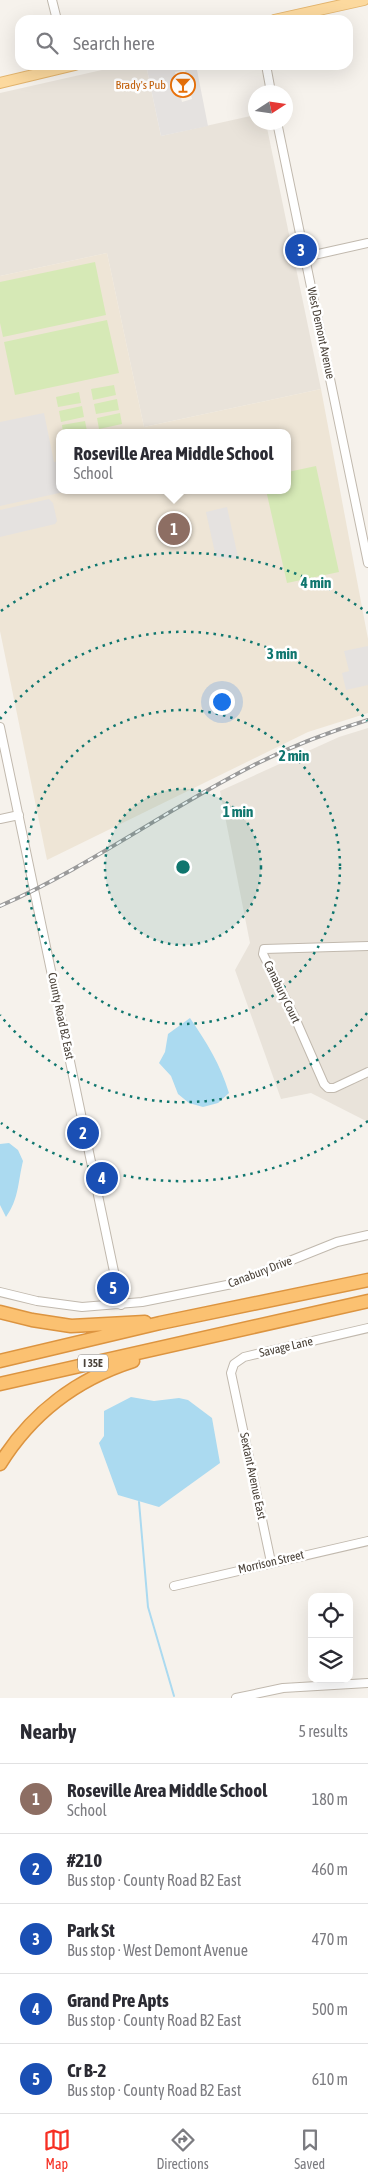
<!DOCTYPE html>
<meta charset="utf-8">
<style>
body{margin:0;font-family:"Asap Condensed",sans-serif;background:#f2f2f3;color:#2b2b33}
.controls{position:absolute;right:15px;bottom:15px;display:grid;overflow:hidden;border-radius:10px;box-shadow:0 5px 20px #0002}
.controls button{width:45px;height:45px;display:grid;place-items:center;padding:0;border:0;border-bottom:1px solid #e1e1e2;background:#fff;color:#2b2b33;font:25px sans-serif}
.compass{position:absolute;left:248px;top:85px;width:45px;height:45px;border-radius:50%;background:#fff;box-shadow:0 5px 20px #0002;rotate:78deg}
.you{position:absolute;left:221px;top:701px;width:18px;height:18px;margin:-12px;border:4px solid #fff;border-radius:50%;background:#1a73e8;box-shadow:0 0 0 8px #1a73e833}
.badge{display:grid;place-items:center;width:32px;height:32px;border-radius:50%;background:#f62f23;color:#fff;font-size:16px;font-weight:700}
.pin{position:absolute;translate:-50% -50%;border:2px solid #fff;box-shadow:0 1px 5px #0006}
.popup{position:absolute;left:56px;top:429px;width:235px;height:65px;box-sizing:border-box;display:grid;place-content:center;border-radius:10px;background:#fff;filter:drop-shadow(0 1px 4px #0005);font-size:16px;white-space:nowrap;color:#7c7c81}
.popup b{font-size:19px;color:#2b2b33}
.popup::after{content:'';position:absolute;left:50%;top:100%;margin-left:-10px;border:10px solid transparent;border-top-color:#fff}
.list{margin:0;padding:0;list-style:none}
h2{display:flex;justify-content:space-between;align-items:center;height:65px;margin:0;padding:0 20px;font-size:21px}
h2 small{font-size:16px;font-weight:400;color:#7c7c81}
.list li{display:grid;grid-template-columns:32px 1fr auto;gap:15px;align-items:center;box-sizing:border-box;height:70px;padding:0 20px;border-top:1px solid #e1e1e2}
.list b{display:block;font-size:19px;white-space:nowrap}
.list p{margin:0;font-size:16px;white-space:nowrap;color:#7c7c81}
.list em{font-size:16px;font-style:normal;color:#7c7c81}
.icon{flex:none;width:28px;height:28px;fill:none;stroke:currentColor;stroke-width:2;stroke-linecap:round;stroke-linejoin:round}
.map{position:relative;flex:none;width:368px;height:1698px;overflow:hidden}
.search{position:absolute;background:#fff;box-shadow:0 5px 20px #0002;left:15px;right:15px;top:15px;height:55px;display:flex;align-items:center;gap:12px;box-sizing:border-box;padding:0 18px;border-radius:15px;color:#7c7c81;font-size:19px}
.sheet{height:415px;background:#fff}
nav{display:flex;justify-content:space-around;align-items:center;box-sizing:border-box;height:70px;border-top:1px solid #e1e1e2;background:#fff;font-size:14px;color:#7c7c81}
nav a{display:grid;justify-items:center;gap:2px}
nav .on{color:#f62f23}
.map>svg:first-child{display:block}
.residential{fill:#e9e3da}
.education{fill:#eee5d6;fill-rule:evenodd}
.green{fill:#d6e9b6}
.parking{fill:#e5e2e0;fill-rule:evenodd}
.water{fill:#abdaf0}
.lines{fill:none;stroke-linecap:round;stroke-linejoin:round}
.stream{stroke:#abdaf0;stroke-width:2}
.minor-casing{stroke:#c1b9ae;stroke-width:10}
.major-casing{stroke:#e3b46d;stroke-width:12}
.highway-casing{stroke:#dc9440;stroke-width:15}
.minor{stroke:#fff;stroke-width:8}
.major{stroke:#fcd99e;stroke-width:10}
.highway{stroke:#fbc171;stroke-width:12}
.rail-casing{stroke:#9a9a9a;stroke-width:4}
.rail{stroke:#fff;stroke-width:2;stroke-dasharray:5.5;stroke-linecap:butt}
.ring{fill:none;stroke:#0f766e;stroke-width:2.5;stroke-dasharray:2.5 5}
.labels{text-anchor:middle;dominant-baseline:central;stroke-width:5;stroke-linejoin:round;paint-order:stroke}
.shield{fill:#fff;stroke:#807b74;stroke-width:1}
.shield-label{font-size:11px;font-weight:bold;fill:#4a4239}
.food-label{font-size:12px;fill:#c56008;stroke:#fff;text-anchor:end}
.street-label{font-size:12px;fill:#4a4239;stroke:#fff}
.centre{fill:#0f766e;stroke:#fff;stroke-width:2.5}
.ring-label{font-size:15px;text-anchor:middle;font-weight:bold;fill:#0f766e;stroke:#fff;stroke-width:5;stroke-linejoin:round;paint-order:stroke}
</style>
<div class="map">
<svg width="368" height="1698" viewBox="0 0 368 1698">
<rect width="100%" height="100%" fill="#f6f2ec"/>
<path class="residential" d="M124,65h22l15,71 94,-21v7l11,1 55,266 -177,38 -37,-174 -107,23v-183z
M368,728v394l-57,-29 -30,6 -46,-129 15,-27 -30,-152 119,-54z"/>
<path class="education" d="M107,253l37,174 177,-38 47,250v74l-60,19 -261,128 -47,-229v-355zM60,433h228v57h-228z"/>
<path class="green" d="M95,262l11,53 -103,22 -3,-14v-41z
M107,320l12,53 -104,22 -11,-53z
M114,385l2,10 -23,5 -2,-11z
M79,392l2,11 -23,4 -2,-10z
M117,399l2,11 -23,4 -2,-10z
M82,406l2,11 -23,5 -2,-11z
M120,413l2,11 -23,5 -2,-11z
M85,421l2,10 -24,2 -1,-8z
M316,466l23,106 -52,11 -21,-93h22v-18z"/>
<path class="parking" d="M146,65h50l12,61 -47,10zM185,70l7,29 -10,3 -7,-30z
M44,413l10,49 6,-1v29h13l-73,16v-84z
M49,499l4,4 4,18 -2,3 -55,13v-27z
M227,507l11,50 -6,2 -16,-2 -10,-45z
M368,646v39l-22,5 -4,-17 7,-2 -5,-20z"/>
<path class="water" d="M190,1018c17,25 30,46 39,75l-11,10 -15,4 -14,-4 -11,-9 -7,-18 -12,-13 6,-11 3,-18z
M9,1143l9,7 5,11c-5,20 -4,38 -17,56l-6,-12v-61z
M131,1397l23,4 25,-3 9,2 24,18 8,45 -61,44 -41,-12 -19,-52 5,-7v-25z"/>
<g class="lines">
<path class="stream" d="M139,1502l9,105 26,89"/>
<defs>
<path id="minor" d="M52,0l5,20
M266,65l5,27
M277,122l91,441
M305,257l63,-14
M0,727l121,578
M0,819l19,-4
M368,946l-104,3 -1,5 32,64 29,66 4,4h6l34,-16
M0,1292l37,9 45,6 60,-5 90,-18 105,-42 31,-7
M271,1562l-40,-189 3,-9 10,-7 124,-29
M174,1586l194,-45
M236,1698l47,-10 85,-5"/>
<path id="major" d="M274,20l90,-20
M0,83l75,-18"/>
<path id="highway" d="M0,1312l32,8 39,6 74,-4
M0,1361l160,-38 208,-43
M0,1384l368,-83
M0,1464c31,-50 77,-85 133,-103"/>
</defs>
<use href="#minor" class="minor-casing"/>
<use href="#major" class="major-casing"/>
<use href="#highway" class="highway-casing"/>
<use href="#minor" class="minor"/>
<use href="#major" class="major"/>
<use href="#highway" class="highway"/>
<defs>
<path id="rail" d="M0,906c82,-36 156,-89 235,-131 42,-23 87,-41 133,-55"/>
</defs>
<use href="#rail" class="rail-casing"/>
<use href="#rail" class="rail"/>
</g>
<circle cx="183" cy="867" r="78" fill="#0f766e" fill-opacity=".12"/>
<g class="ring">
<circle cx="183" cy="867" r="78"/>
<circle cx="183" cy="867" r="157"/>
<path d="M367 1013A235 235 0 0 1 0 1015M0 719A235 235 0 0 1 367 721"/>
<path d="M368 1121A314 314 0 0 1 1 1123M1 611A314 314 0 0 1 368 613"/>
</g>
<defs>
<symbol id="bar-ring" viewBox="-11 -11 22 22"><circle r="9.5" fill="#fff" stroke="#e8710a" stroke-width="1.5"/><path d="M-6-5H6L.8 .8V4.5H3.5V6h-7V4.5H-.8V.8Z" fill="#e8710a"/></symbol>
</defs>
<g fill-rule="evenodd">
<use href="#bar-ring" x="169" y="71" width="28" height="28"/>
</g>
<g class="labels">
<rect class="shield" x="78" y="1354.5" width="30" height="17" rx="4"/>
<g class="shield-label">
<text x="93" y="1363">I 35E</text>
</g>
<g class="food-label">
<text x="166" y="85">Brady's Pub</text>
</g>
<g class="street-label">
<text transform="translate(321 333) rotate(78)">West Demont Avenue</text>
<text transform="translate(282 992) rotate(64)">Canabury Court</text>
<text transform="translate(61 1016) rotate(78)">County Road B2 East</text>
<text transform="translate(260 1272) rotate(-21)">Canabury Drive</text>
<text transform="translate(286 1347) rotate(-13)">Savage Lane</text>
<text transform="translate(253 1476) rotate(78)">Sextant Avenue East</text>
<text transform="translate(271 1562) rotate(-13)">Morrison Street</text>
</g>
</g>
<circle cx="183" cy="867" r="8" class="centre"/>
<g class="ring-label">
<text x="316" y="588">4 min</text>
<text x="282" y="659">3 min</text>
<text x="294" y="761">2 min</text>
<text x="238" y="817">1 min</text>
</g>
</svg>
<div class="controls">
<button><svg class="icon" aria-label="locate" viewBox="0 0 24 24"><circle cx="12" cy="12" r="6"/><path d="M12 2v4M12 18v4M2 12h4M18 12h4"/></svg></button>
<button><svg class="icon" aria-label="layers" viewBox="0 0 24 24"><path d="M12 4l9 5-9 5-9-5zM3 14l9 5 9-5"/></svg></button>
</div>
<svg class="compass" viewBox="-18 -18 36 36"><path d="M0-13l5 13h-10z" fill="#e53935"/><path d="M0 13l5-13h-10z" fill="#7c7c81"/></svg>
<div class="you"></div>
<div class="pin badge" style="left:174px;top:529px;background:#8d6e63">1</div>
<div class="popup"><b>Roseville Area Middle School</b>School</div>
<div class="pin badge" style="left:83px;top:1133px;background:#1a4fb4">2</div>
<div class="pin badge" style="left:301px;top:250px;background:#1a4fb4">3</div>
<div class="pin badge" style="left:102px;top:1178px;background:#1a4fb4">4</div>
<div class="pin badge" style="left:113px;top:1288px;background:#1a4fb4">5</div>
<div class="search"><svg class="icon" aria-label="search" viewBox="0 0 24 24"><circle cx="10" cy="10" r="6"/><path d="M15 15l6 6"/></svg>Search here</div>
</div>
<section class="sheet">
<h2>Nearby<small>5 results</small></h2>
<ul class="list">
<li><span class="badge" style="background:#8d6e63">1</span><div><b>Roseville Area Middle School</b><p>School</p></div><em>180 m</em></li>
<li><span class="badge" style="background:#1a4fb4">2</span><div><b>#210</b><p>Bus stop · County Road B2 East</p></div><em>460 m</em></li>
<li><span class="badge" style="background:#1a4fb4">3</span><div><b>Park St</b><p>Bus stop · West Demont Avenue</p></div><em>470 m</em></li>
<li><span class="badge" style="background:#1a4fb4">4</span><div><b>Grand Pre Apts</b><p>Bus stop · County Road B2 East</p></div><em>500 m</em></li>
<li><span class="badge" style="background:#1a4fb4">5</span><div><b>Cr B-2</b><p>Bus stop · County Road B2 East</p></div><em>610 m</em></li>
</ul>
</section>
<nav>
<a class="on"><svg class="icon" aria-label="map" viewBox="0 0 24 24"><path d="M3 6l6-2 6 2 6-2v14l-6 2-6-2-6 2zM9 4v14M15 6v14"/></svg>Map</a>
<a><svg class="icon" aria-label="directions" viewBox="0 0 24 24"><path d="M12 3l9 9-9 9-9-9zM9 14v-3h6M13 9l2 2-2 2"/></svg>Directions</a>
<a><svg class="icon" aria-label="saved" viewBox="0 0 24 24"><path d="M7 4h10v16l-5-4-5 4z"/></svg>Saved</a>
</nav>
